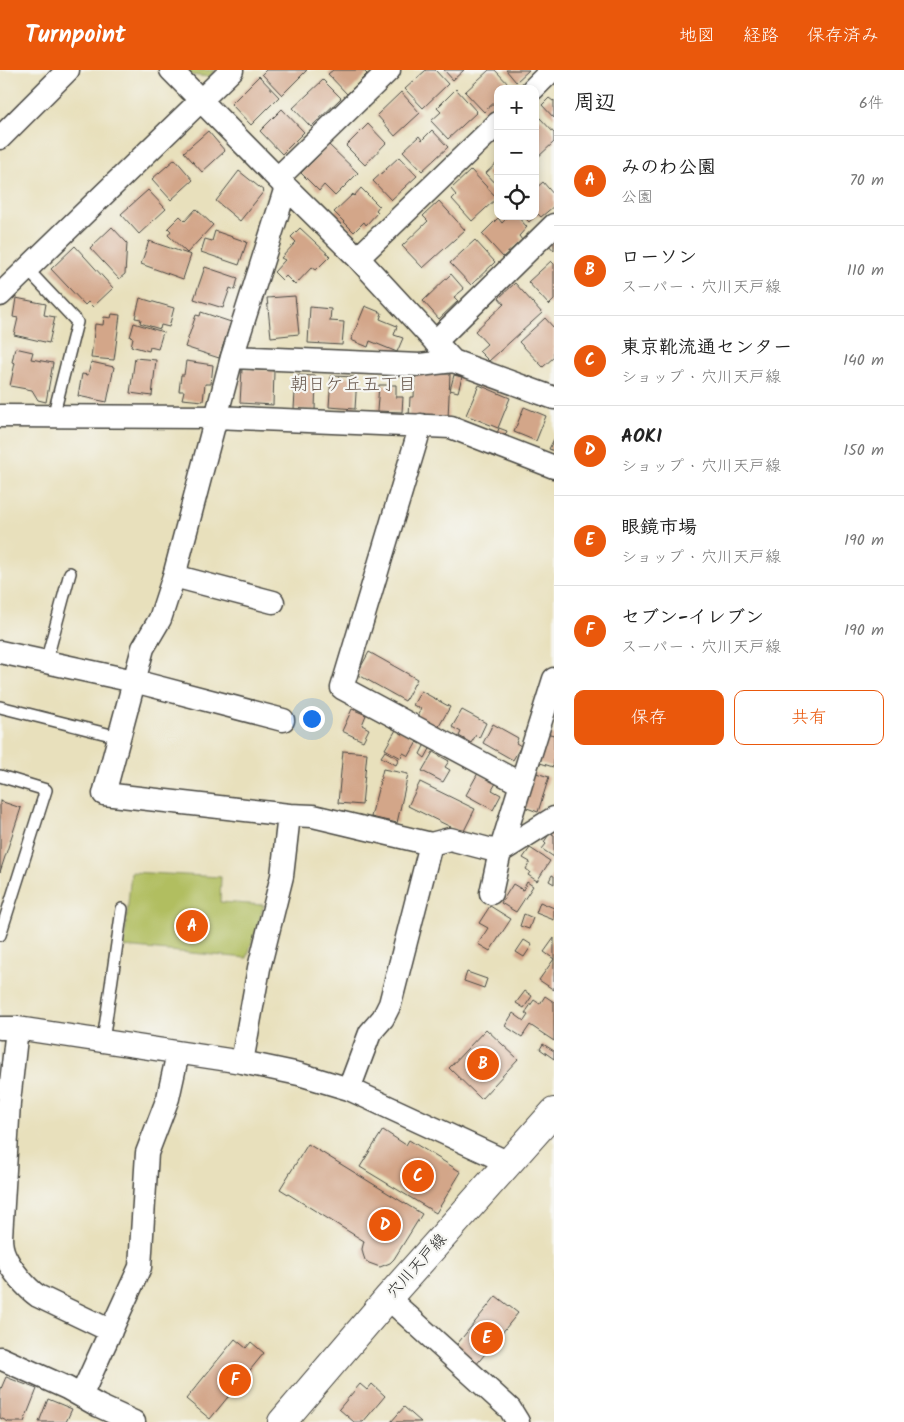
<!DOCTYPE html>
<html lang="ja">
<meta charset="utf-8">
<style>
body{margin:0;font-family:Kalam,"Klee One",sans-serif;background:#f2f2f2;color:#222}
.controls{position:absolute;right:15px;top:15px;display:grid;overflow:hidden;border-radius:10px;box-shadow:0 2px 8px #0003}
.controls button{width:45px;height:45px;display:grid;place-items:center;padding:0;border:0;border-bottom:1px solid #e0e0e0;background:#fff;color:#222;font:25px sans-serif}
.you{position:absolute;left:311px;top:648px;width:18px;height:18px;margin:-12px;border:4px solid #fff;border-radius:50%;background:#1a73e8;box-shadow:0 0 0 8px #1a73e833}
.badge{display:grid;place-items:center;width:32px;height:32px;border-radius:50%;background:#ea580c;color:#fff;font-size:16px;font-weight:700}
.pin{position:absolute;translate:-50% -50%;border:2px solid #fff;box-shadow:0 1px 5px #0006}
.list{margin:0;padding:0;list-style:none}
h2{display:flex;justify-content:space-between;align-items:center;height:65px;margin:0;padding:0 20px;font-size:21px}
h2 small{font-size:16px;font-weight:400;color:#767676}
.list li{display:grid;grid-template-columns:32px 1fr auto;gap:15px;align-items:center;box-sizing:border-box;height:90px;padding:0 20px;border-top:1px solid #e0e0e0}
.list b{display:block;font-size:19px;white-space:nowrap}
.list p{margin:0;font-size:16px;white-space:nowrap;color:#767676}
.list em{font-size:16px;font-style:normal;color:#767676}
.actions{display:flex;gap:10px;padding:15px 20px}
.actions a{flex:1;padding:11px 0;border:1px solid #ea580c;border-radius:10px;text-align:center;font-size:18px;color:#ea580c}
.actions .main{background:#ea580c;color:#fff}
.icon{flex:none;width:28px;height:28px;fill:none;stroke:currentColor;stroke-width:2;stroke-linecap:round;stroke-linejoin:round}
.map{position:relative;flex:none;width:554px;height:1352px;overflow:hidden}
header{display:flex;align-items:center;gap:30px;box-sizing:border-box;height:70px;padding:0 25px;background:#ea580c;color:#fff}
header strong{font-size:24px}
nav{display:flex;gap:28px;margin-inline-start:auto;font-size:18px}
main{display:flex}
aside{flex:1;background:#fff}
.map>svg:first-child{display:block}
.green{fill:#b1be60;stroke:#6e7446}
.building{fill:#d3a689}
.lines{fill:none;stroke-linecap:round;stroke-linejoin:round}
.lane-casing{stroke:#474641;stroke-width:14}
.street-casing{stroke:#474641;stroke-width:25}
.primary-casing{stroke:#474641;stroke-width:30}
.lane{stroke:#fff;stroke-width:11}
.street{stroke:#fff;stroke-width:22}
.primary{stroke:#fff;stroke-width:28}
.labels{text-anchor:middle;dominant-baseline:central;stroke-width:4.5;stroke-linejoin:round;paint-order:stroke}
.street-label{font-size:16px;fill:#2b2b2b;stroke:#f6f6f2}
.neighbourhood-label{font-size:18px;fill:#66564c;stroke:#f6f6f2}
</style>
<header>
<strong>Turnpoint</strong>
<nav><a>地図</a><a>経路</a><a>保存済み</a></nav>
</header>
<main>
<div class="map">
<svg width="554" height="1352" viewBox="0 0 554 1352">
<rect width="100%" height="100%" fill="#f6f6f2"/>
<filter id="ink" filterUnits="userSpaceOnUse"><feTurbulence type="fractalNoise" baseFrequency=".02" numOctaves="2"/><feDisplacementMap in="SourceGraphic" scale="10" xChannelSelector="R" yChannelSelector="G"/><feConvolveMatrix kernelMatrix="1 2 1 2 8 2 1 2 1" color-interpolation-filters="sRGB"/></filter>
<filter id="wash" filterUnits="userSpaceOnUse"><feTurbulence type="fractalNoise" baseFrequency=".0096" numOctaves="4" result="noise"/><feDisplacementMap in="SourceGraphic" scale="20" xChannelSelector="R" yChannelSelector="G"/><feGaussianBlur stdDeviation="1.12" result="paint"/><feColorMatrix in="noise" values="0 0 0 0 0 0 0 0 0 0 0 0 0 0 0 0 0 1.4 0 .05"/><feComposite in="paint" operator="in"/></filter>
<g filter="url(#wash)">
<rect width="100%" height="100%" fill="#e8e0bc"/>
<path class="green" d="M186,0h30l-7,7 -19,-2z
M131,802l90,5 -1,25 44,3 -17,53 -123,-11z"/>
<g id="blocks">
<path class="building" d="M266,0h41l-25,25 -20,-21z
M333,0h30l4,4 -20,20 -19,-20z
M426,0h9l13,14 -25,24 -18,-19z
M444,0h20l-11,10z
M489,0h6l16,17 -1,2h-12v10l-14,13 -19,-20z
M506,0h23l-13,12z
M259,6l20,21 -28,28 -20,-21z
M323,10l18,18 -30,29 -18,-19z
M456,19l21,23 -29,27 -17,-18 10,-9 -4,-4z
M401,22l19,21 -25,23 -18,-21z
M549,28l4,3 1,-1v18l-12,-13z
M282,39l22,23 -22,22 -22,-23z
M540,48l14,15v9l-19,18v-38z
M368,54l18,19 -21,22 -19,-19z
M432,60l16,17 -26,24 -19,-20 16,-15 3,4z
M208,61l17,20 -23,21 -18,-20z
M329,75l29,28 -23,23 -11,-11 -5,6 -18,-18z
M399,87l18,19 -26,24 -18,-19z
M175,89l18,21 -22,20 -19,-21z
M498,92v24l-12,-13z
M471,100l26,28 -25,23 -20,-22 4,-4 -5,-6z
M239,101l25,20 -24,30 -24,-20z
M543,112l11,13v11l-13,11 -3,-3 -9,8 -6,-6h12v-27z
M361,118l18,18 -3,4 2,2 -12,13 -2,-3 -10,10 -20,-20 19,-18 1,2z
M148,120l18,19 -27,25 -18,-20z
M439,131l26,29 -42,38 -21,-22 26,-25 -5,-5z
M196,139l17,16 -26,28 -19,-18 3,-4 -3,-3 12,-12 5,5z
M509,146h8l10,11 -8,9 3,4 -19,17 -21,-23 16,-16 4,5z
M112,157l15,16 -2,31 -6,5 -29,-31z
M300,158l30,28 -14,14 -4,-3 -17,18 -9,-9 -4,4 -8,-8 11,-12 -4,-2 15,-16 -5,-5z
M215,161l32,11 -8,23 -38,-13 4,-13 7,2z
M475,170l20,22 -24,23 -21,-22z
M554,170v11l-5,-6z
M149,171l42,14 -8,24 -42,-15z
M75,176l38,42 -20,19 -5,-5 -3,3 -34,-36z
M551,191l3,3v36l-5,5 -21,-23z
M205,197l33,11 -3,12 -5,-2 -7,20 -29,-9z
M451,204l13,15 -10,8 4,4 -19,18 -16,-18z
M515,213l27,30 -53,48 -10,-10 8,-7 -12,-13 29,-27 -5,-6z
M295,226l4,38 -28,3 -4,-39z
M16,228l30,6 -2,11 11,2 -6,26 -35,-8 4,-17 -5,-1z
M140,228l34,10 -5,19 -8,-2 -1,4 -20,-6 1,-4 -6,-1z
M365,236l17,7 -2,6 17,7 -3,9 9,3 -6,14 -27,-11 -2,6 -17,-7z
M310,237l21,2 -1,12 14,1 -2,23 -34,-2z
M201,242l30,10 -12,36 -34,-11 11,-32 4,1z
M112,244l8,1 -6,45 -23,-2 4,-34 8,1 1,-8 7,1z
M545,248l9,10v29l-11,10 -24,-25z
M134,253l29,9 -5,17 -8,-2 -1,4 -18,-5 2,-8 -3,-1z
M15,278l18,4 -2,7 22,4 -7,39 -8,-2 -6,-10 -22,-4 5,-23 -3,-1z
M135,288l21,2 -4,36 -22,-3z
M186,291l27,4 -2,19h-6l-2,17 -21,-2 2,-8h-5l2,-16h3z
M91,292l23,5 -7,35 -29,-6 4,-22 6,1z
M242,299l32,2 -1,34 -33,-2z
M415,303l35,1 -2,45 -39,-2 1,-20h4z
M296,305l20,1 -1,34 -21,-1z
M454,305l8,2 -4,15 -8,-2z
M331,306l26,1 -2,32 -26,-2z
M379,315h17v12h7l-1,15 -25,-1z
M479,315l31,13 -12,30 -32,-13z
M524,337l22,9 -10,25 -22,-9z
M499,358l8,3 -3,7 -7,-4z
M554,369v12l-5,-2z
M369,582l48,27 -12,22 -48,-27z
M421,621l29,16 -12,21 -21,-12 4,-7 -8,-4z
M352,639l14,6 -4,10 7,4 -6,12 -21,-10z
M462,640l24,13 -7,15 -3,-3 -5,8 -12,-7 2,-4 -9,-5z
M493,654l25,14 -2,5 5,3 -8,14 -30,-17z
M397,658l21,12 -9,16 -6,-3 -2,5 -16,-9z
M546,663l8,2v27l-1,5 -16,-5z
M425,674l6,3 -6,11 -5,-4z
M343,681l24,2 -5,52 -24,-2z
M385,681l14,8 -3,6 -15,-8z
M433,682l16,9 -4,6 5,3 -7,12 -21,-11z
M383,699l25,5 -11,49 -26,-6z
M533,702l16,5 -11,35 -14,-5z
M478,703l18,10 -4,7 9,5 -8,15 -27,-15z
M420,712l55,27 -12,24 -55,-27z
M0,731l21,7 -21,64z
M550,763l4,2v22l-12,-8 4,-5 -2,-2z
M530,778l20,13 -13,20 -9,-6 2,-3 -4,-3 4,-7 -7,-4z
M552,805l2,1v8l-5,-3z
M527,812l6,4 -17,26 -15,-9 12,-19 10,6z
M540,832l14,6v12l-18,-7z
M490,836l21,13 -21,32 -12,-7 10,-16 -9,-5z
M524,844l9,4 -4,11 -9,-3z
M554,868v52l-15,-10 15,-21 -10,-7z
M524,870l8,5 -8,12 -8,-5z
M467,902l20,7 -3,9 -20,-7z
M525,921l7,5 -8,12 -8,-5z
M545,926l9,6v39l-24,-16 -8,12 -17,-11 8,-13 11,8 4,-6 -3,-2 9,-13 6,4z
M486,959l32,30 -37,40 -32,-31z
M543,974l11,7v8l-14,-10z
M383,1060l23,15 3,-5 52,32 -25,41 -76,-46z
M308,1074l114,70 -28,45 -4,4 -10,4 -11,-4 -4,-3 -2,-6 -1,-5 2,-8 -84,-52z
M496,1226l22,17 -42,52 -22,-17z
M235,1269l11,9 5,-6 13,11 -54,66 -24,-20z
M6,1307l31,12 -13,33h-15l-9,-4v-27z
M360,1314l7,6 5,-6 13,12 -22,26h-9l-15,-13z
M48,1329l24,10 -6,13h-27z
M404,1337l17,15h-30z"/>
</g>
</g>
<g filter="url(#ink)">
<use href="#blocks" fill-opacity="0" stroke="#474641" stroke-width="1"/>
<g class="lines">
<defs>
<path id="lane" d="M27,199l50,53 -24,95
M46,592l24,-89
M0,637l119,30
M0,706l46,14 -46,145
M103,971l19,-132"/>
<path id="street" d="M171,0l115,117 72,71 95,103 101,37
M533,19l19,-19
M0,68l68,-68
M278,108l111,-108
M286,117l-54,170 -58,219 -14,43 -17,29 -39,146 185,21 24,1 118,28 19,-5 50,13 54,-34
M358,188l140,-135
M0,225l232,-225
M435,272l119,-117
M232,287l188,8 33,-4
M0,346l215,1 236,10 103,40
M421,355l-79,263 179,96 33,-105
M174,506l99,26
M0,582l134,29 149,39
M491,823l9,-41 21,-68
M0,958h17l225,34 57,12 50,15 160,74
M17,958l-8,74 -8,135c0,6 1,13 4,19 6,13 21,32 33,40l73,35
M242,992l17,-94 23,-92 7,-61
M349,1019l21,-56 13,-15 7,-14 41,-160
M388,1228l122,111 8,13
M0,1288l67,30 32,18 35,16
M81,1326l59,-129 7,-114 21,-55 10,-45"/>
<path id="primary" d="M282,1352l106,-124 166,-186"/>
</defs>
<use href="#lane" class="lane-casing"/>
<use href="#street" class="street-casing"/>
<use href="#primary" class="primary-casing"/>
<use href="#lane" class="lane"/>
<use href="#street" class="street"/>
<use href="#primary" class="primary"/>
</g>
</g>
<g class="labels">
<g class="street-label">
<text transform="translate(417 1196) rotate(-48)">穴川天戸線</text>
</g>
<g class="neighbourhood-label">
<text x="353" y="315">朝日ケ丘五丁目</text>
</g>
</g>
</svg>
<div class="controls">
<button>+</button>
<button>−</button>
<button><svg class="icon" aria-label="locate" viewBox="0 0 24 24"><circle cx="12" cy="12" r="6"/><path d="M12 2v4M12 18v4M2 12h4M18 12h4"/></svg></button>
</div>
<div class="you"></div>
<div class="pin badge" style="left:192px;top:856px">A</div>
<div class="pin badge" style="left:483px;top:994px">B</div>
<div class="pin badge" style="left:418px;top:1106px">C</div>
<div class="pin badge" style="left:385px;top:1155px">D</div>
<div class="pin badge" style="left:487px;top:1268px">E</div>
<div class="pin badge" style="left:235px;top:1310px">F</div>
</div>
<aside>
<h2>周辺<small>6件</small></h2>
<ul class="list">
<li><span class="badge">A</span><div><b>みのわ公園</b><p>公園</p></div><em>70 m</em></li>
<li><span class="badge">B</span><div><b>ローソン</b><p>スーパー · 穴川天戸線</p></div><em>110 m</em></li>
<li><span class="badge">C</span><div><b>東京靴流通センター</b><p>ショップ · 穴川天戸線</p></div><em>140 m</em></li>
<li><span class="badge">D</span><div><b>AOKI</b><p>ショップ · 穴川天戸線</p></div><em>150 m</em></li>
<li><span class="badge">E</span><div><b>眼鏡市場</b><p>ショップ · 穴川天戸線</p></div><em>190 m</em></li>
<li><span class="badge">F</span><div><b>セブン-イレブン</b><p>スーパー · 穴川天戸線</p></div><em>190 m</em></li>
</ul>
<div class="actions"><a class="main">保存</a><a>共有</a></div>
</aside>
</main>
